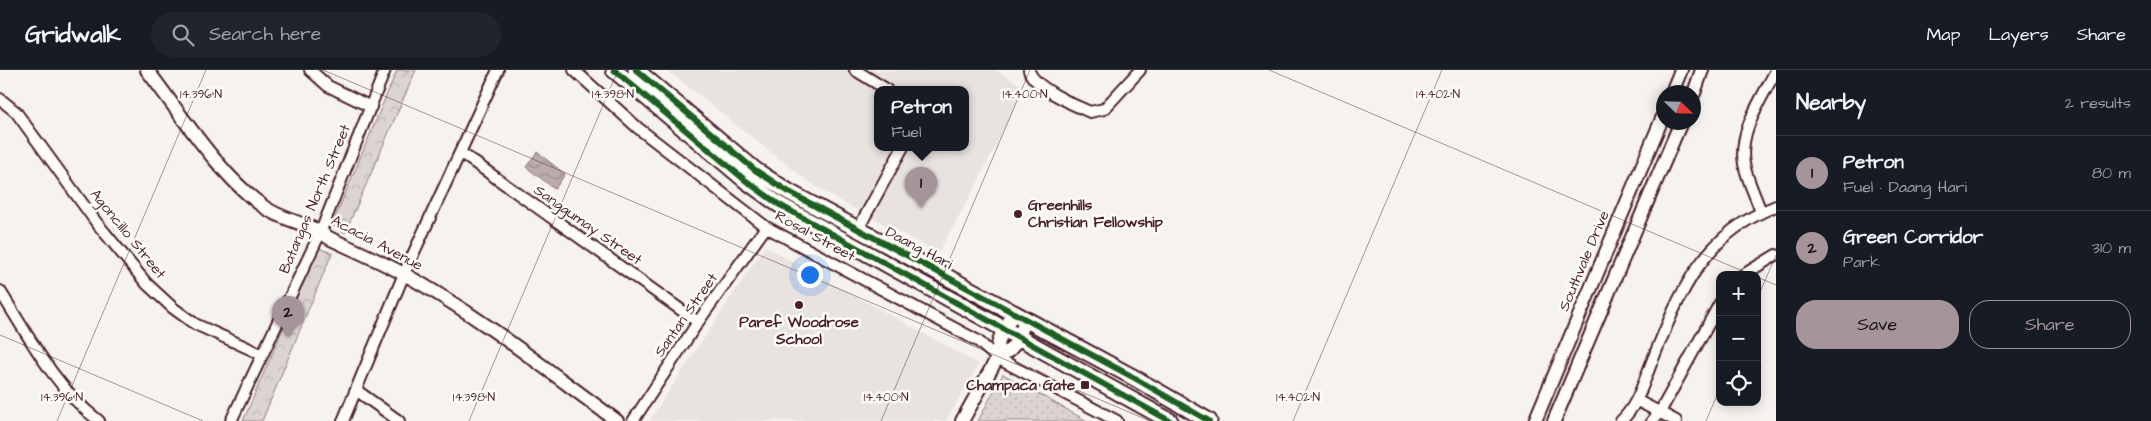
<!DOCTYPE html>
<meta charset="utf-8">
<style>
body{margin:0;font-family:"Architects Daughter",sans-serif;background:#20242c;color:#f1f3f6}
.controls{position:absolute;right:15px;bottom:15px;display:grid;overflow:hidden;border-radius:10px;box-shadow:0 2px 12px #0003}
.controls button{width:45px;height:45px;display:grid;place-items:center;padding:0;border:0;border-bottom:1px solid #363941;background:#171b24;color:#f1f3f6;font:25px sans-serif}
.compass{position:absolute;left:1656px;top:15px;width:45px;height:45px;border-radius:50%;background:#171b24;box-shadow:0 2px 12px #0003;rotate:113deg}
.you{position:absolute;left:809px;top:204px;width:18px;height:18px;margin:-12px;border:4px solid #fff;border-radius:50%;background:#1a73e8;box-shadow:0 0 0 8px #1a73e833}
.badge{display:grid;place-items:center;width:32px;height:32px;border-radius:50%;background:#a6949b;color:#111;font-size:16px;font-weight:700}
.pin{position:absolute;translate:-50% -41px;filter:drop-shadow(0 1px 2px #0008)}
.pin::after{content:'';position:absolute;top:26px;width:18px;height:15px;background:inherit;clip-path:polygon(0 0,100% 0,50% 100%)}
.popup{position:absolute;left:874px;top:16px;width:95px;height:65px;box-sizing:border-box;display:grid;place-content:center;border-radius:10px;background:#171b24;filter:drop-shadow(0 1px 4px #0005);font-size:16px;white-space:nowrap;color:#9ea1a6}
.popup b{font-size:19px;color:#f1f3f6}
.popup::after{content:'';position:absolute;left:50%;top:100%;margin-left:-10px;border:10px solid transparent;border-top-color:#171b24}
.list{margin:0;padding:0;list-style:none}
h2{display:flex;justify-content:space-between;align-items:center;height:65px;margin:0;padding:0 20px;font-size:21px}
h2 small{font-size:16px;font-weight:400;color:#9ea1a6}
.list li{display:grid;grid-template-columns:32px 1fr auto;gap:15px;align-items:center;box-sizing:border-box;height:75px;padding:0 20px;border-top:1px solid #363941}
.list b{display:block;font-size:19px;white-space:nowrap}
.list p{margin:0;font-size:16px;white-space:nowrap;color:#9ea1a6}
.list em{font-size:16px;font-style:normal;color:#9ea1a6}
.actions{display:flex;gap:10px;padding:15px 20px}
.actions a{flex:1;padding:11px 0;border:1px solid #a6949b;border-radius:20px;text-align:center;font-size:18px;color:#a6949b}
.actions .main{background:#a6949b;color:#111}
.icon{flex:none;width:28px;height:28px;fill:none;stroke:currentColor;stroke-width:2;stroke-linecap:round;stroke-linejoin:round}
.map{position:relative;flex:none;width:1776px;height:351px;overflow:hidden}
header{display:flex;align-items:center;gap:30px;box-sizing:border-box;height:70px;padding:0 25px;background:#171b24;border-bottom:1px solid #363941}
header strong{font-size:24px}
nav{display:flex;gap:28px;margin-inline-start:auto;font-size:18px}
.search{width:350px;height:45px;background:#20242c;display:flex;align-items:center;gap:12px;box-sizing:border-box;padding:0 18px;border-radius:28px;color:#9ea1a6;font-size:19px}
main{display:flex}
aside{flex:1;background:#171b24}
.map>svg:first-child{display:block}
.built{fill:#e9e3e0;fill-rule:evenodd}
.grass{fill:url(#grass-dots);stroke:#937a7e}
.forest{fill:url(#forest-crowns);stroke:#937a7e}
.water{fill:url(#water-waves);stroke:#8e7378}
.lines{fill:none;stroke-linecap:round;stroke-linejoin:round}
.minor-casing{stroke:#4a1f2b;stroke-width:14}
.tertiary-casing{stroke:#4a1f2b;stroke-width:16}
.primary-casing{stroke:#4a1f2b;stroke-width:19}
.minor{stroke:#fdfcf7;stroke-width:10}
.tertiary{stroke:#fdfcf7;stroke-width:12}
.primary{stroke:#fdfcf7;stroke-width:15}
.cycleway-casing{stroke:#fdfcf7;stroke-width:9}
.cycleway{stroke:#1b5e20;stroke-width:6}
.ticks{fill:none;stroke:#4a1f2b;stroke-width:1;stroke-opacity:0.45}
.poi-dot{fill:#4a1f2b;stroke:#fdfcf7;stroke-width:2}
.labels{text-anchor:middle;dominant-baseline:central;stroke-width:5;stroke-linejoin:round;paint-order:stroke}
.street-label{font-size:15px;fill:#4a1f2b;stroke:#fdfcf7}
.poi-label{font-size:15px;font-weight:bold;fill:#4a1f2b;stroke:#fdfcf7;text-anchor:start}
.ticks-label{font-size:12px;text-anchor:middle;fill:#4a1f2b;stroke:#fdfcf7;stroke-width:5;stroke-linejoin:round;paint-order:stroke}
</style>
<header>
<strong>Gridwalk</strong>
<div class="search"><svg class="icon" aria-label="search" viewBox="0 0 24 24"><circle cx="10" cy="10" r="6"/><path d="M15 15l6 6"/></svg>Search here</div>
<nav><a>Map</a><a>Layers</a><a>Share</a></nav>
</header>
<main>
<div class="map">
<svg width="1776" height="351" viewBox="0 0 1776 351">
<defs>
<pattern id="grass-dots" width="8" height="8" patternUnits="userSpaceOnUse" patternTransform="scale(1.25)"><rect width="8" height="8" fill="#dcd4d2"/><path d="M2 2h.1M6 6h.1" fill="none" stroke="#beb6b4" stroke-width="1.8" stroke-linecap="round"/></pattern>
<pattern id="forest-crowns" width="20" height="18" patternUnits="userSpaceOnUse" patternTransform="scale(1.25)"><rect width="20" height="18" fill="#dcd4d2"/><path d="M2 6a3 3 0 1 1 6 0M12 15a3 3 0 1 1 6 0" fill="none" stroke="#beb6b4"/></pattern>
<pattern id="water-waves" width="16" height="10" patternUnits="userSpaceOnUse" patternTransform="scale(1.25)"><rect width="16" height="10" fill="#bbabac"/><path d="M0 5q4-4 8 0t8 0" fill="none" stroke="#9a8b8c"/></pattern>
</defs>
<rect width="100%" height="100%" fill="#f6f3ef"/>
<filter id="ink" filterUnits="userSpaceOnUse"><feTurbulence type="fractalNoise" baseFrequency=".02" numOctaves="2"/><feDisplacementMap in="SourceGraphic" scale="10" xChannelSelector="R" yChannelSelector="G"/><feConvolveMatrix kernelMatrix="1 2 1 2 8 2 1 2 1" color-interpolation-filters="sRGB"/></filter>
<g filter="url(#ink)">
<path class="built" d="M667,0h329l29,17 -53,106 -34,60 -98,-52 -34,-21zM877,19h88v58h-88z
M765,176l214,118 -33,57h-297z"/>
<path class="grass" d="M1003,304l84,47h-109z"/>
<path class="forest" d="M397,0h19l-71,163 -13,-8z
M318,178l14,5 -70,168h-19z"/>
<path class="water" d="M537,82l28,22 -10,15 -29,-22z"/>
<g class="lines">
<defs>
<path id="minor" d="M310,0l18,16 43,21
M574,0l64,58 128,99 212,114 19,17 120,63
M855,0l31,19
M1029,0c3,16 46,36 61,42l14,-3 36,-39
M0,29l16,13 80,110 51,62 26,24 22,16 66,30
M461,83l237,169
M1761,142c-5,-15 -14,-32 -17,-48 -6,-33 18,-65 32,-94
M858,159l45,-82
M1743,205l33,-20
M0,221c29,46 55,97 99,130
M356,320l43,31
M1636,330l40,21
M231,351l90,-190 64,-161
M343,351l61,-147 94,-204
M633,351l65,-99 68,-95
M1621,351c16,-15 22,-37 30,-57 28,-69 50,-129 125,-158
M1652,351l8,-9 60,-109"/>
<path id="tertiary" d="M147,0c34,44 72,105 117,137 19,14 46,16 65,31 25,12 51,23 75,36 76,42 143,96 213,147
M1672,22l9,-22
M1694,23l8,-23
M999,285c16,-2 21,-23 27,-35
M962,351l37,-66c-5,-14 8,-30 15,-42
M1535,351l129,-307
M1554,351l127,-299"/>
<path id="primary" d="M614,0l131,110 33,24 392,217
M636,0l119,100 34,22 342,184 78,45"/>
</defs>
<use href="#minor" class="minor-casing"/>
<use href="#tertiary" class="tertiary-casing"/>
<use href="#primary" class="primary-casing"/>
<use href="#minor" class="minor"/>
<use href="#tertiary" class="tertiary"/>
<use href="#primary" class="primary"/>
<defs>
<path id="cycleway" d="M614,0l131,110 33,24 392,217
M636,0l119,100 34,22 342,184 78,45"/>
</defs>
<use href="#cycleway" class="cycleway-casing"/>
<use href="#cycleway" class="cycleway"/>
</g>
</g>
<path class="ticks" d="M323,0l827,351M1269,0l483,205M1757,207l19,8M1757,229l19,-44M0,265l203,86M57,351l149,-351M469,351l149,-351M881,351l149,-351M1293,351l149,-351M1706,351l14,-33"/>
<g class="poi-dot">
<circle cx="1018" cy="144" r="5"/>
<circle cx="799" cy="235" r="5"/>
<rect x="1080" y="310" width="10" height="10" rx="2.5"/>
</g>
<g class="labels">
<g class="street-label">
<text transform="translate(315 129) rotate(-67)">Batangas North Street</text>
<text transform="translate(588 155) rotate(35)">Sanggumay Street</text>
<text transform="translate(128 164) rotate(51)">Agoncillo Street</text>
<text transform="translate(815 166) rotate(29)">Rosal Street</text>
<text transform="translate(377 173) rotate(28)">Acacia Avenue</text>
<text transform="translate(919 178) rotate(28)">Daang Hari</text>
<text transform="translate(1584 191) rotate(-67)">Southvale Drive</text>
<text transform="translate(686 245) rotate(-55)">Santan Street</text>
</g>
<g class="poi-label">
<text x="1028" y="135">Greenhills<tspan x="1028" dy="17">Christian Fellowship</tspan></text>
<text x="799" y="252" text-anchor="middle">Paref Woodrose<tspan x="799" dy="17">School</tspan></text>
<text x="1075" y="315" text-anchor="end">Champaca Gate</text>
</g>
</g>
<g class="ticks-label">
<text x="201" y="28">14.396°N</text>
<text x="613" y="28">14.398°N</text>
<text x="1025" y="28">14.400°N</text>
<text x="1438" y="28">14.402°N</text>
<text x="62" y="331">14.396°N</text>
<text x="474" y="331">14.398°N</text>
<text x="886" y="331">14.400°N</text>
<text x="1298" y="331">14.402°N</text>
</g>
</svg>
<div class="controls">
<button>+</button>
<button>−</button>
<button><svg class="icon" aria-label="locate" viewBox="0 0 24 24"><circle cx="12" cy="12" r="6"/><path d="M12 2v4M12 18v4M2 12h4M18 12h4"/></svg></button>
</div>
<svg class="compass" viewBox="-18 -18 36 36"><path d="M0-13l5 13h-10z" fill="#e53935"/><path d="M0 13l5-13h-10z" fill="#9ea1a6"/></svg>
<div class="you"></div>
<div class="pin badge" style="left:921px;top:138px">1</div>
<div class="popup"><b>Petron</b>Fuel</div>
<div class="pin badge" style="left:288px;top:267px">2</div>
</div>
<aside>
<h2>Nearby<small>2 results</small></h2>
<ul class="list">
<li><span class="badge">1</span><div><b>Petron</b><p>Fuel · Daang Hari</p></div><em>80 m</em></li>
<li><span class="badge">2</span><div><b>Green Corridor</b><p>Park</p></div><em>310 m</em></li>
</ul>
<div class="actions"><a class="main">Save</a><a>Share</a></div>
</aside>
</main>
